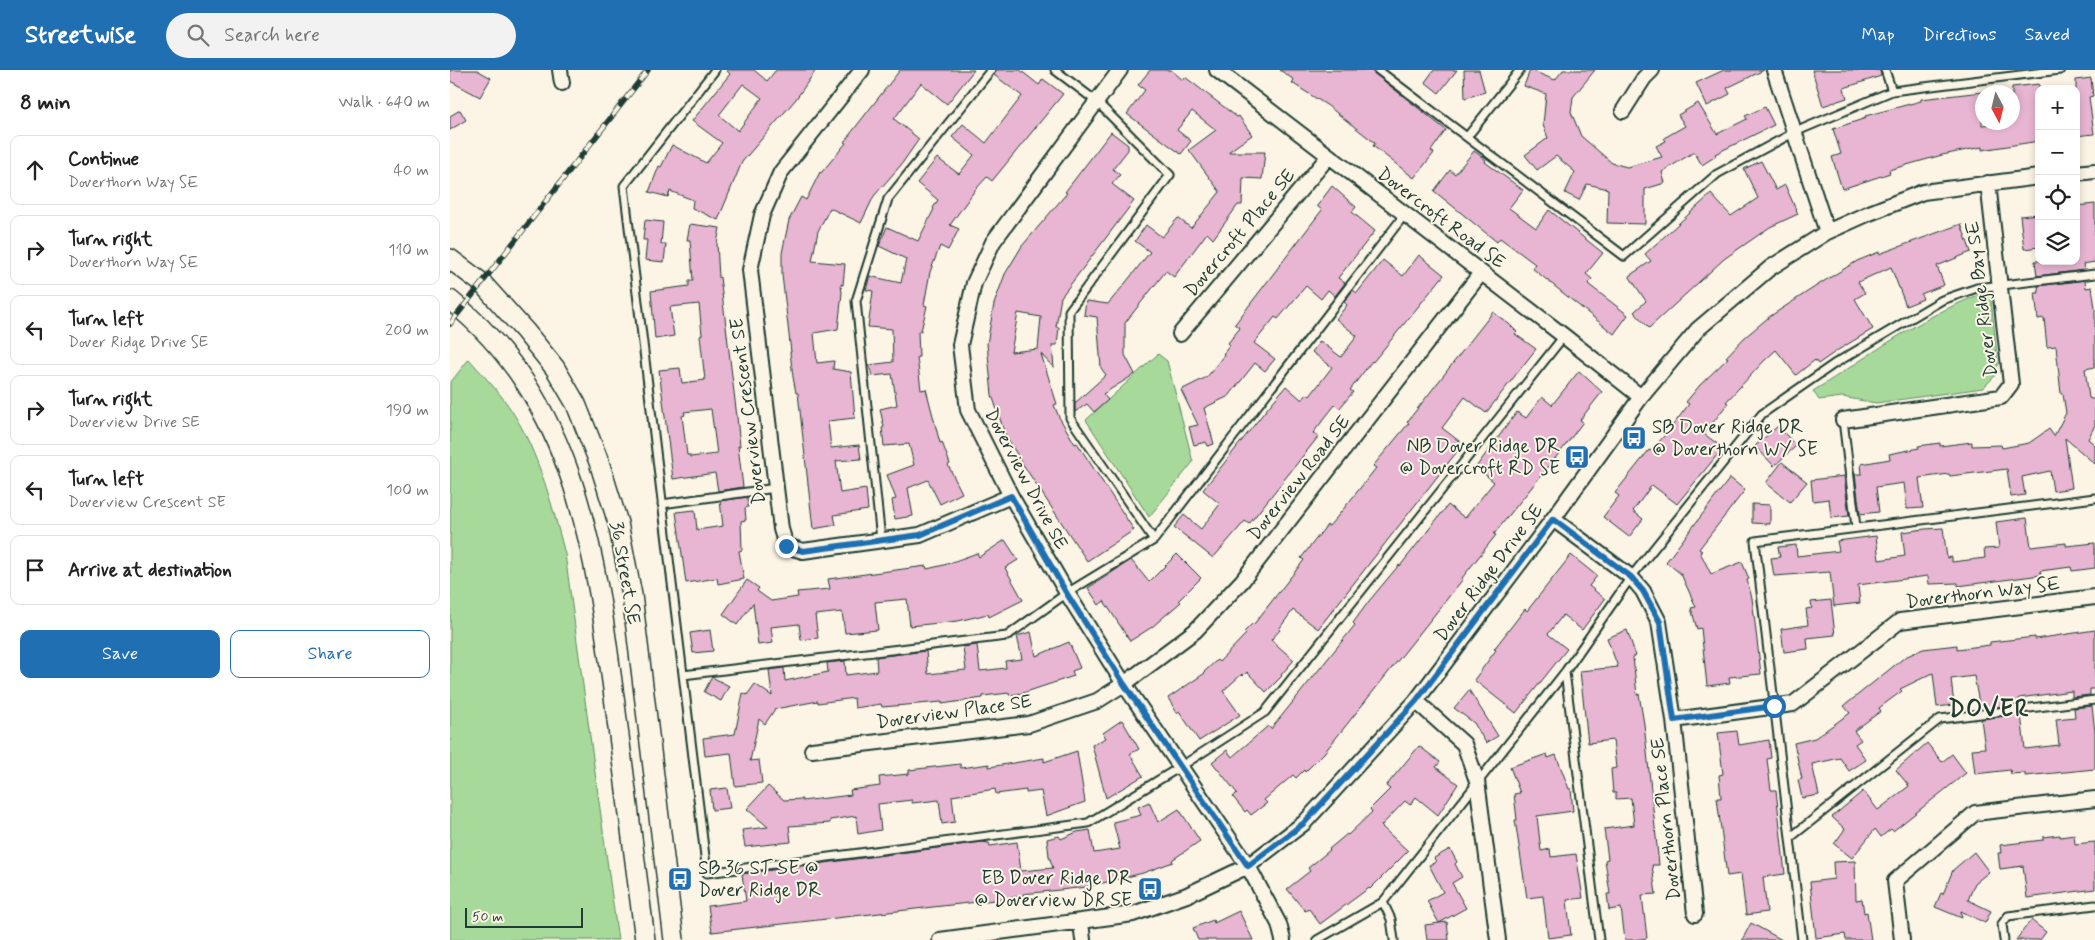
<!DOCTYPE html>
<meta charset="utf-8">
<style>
body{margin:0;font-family:Mynerve,sans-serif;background:#f2f2f2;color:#222}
.controls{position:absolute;right:15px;top:15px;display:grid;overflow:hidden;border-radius:10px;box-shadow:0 2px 8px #0003}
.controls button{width:45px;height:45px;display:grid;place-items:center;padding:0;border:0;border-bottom:1px solid #e0e0e0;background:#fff;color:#222;font:25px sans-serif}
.compass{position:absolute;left:1525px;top:15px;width:45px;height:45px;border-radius:50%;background:#fff;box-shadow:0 2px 8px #0003;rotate:173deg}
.scale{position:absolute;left:15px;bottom:12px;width:118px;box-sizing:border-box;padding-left:5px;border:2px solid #1f3d34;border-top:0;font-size:14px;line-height:18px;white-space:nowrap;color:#1f3d34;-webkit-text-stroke:4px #fcf5e5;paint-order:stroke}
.stop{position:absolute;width:15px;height:15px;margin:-11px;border:4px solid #1f6fb2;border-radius:50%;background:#fff}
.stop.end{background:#1f6fb2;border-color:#fff;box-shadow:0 1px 5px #0008}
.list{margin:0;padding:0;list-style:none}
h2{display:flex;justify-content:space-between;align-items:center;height:65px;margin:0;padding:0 20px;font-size:21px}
h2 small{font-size:16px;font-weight:400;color:#767676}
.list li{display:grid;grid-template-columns:32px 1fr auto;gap:15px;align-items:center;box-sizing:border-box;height:70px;margin:0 10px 10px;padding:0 10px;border:1px solid #e0e0e0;border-radius:10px}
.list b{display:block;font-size:19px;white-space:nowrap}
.list p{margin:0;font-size:16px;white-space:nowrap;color:#767676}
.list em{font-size:16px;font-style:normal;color:#767676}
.actions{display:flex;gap:10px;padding:15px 20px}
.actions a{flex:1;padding:11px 0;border:1px solid #1f6fb2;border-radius:10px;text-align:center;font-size:18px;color:#1f6fb2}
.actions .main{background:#1f6fb2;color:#fff}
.icon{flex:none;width:28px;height:28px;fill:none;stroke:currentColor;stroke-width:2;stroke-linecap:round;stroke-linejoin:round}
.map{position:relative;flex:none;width:1645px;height:870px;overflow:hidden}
header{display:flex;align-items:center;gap:30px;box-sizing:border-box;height:70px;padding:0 25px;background:#1f6fb2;color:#fff}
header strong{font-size:24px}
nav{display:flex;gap:28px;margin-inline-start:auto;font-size:18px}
.search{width:350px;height:45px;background:#f2f2f2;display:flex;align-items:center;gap:12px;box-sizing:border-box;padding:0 18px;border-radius:28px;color:#767676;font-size:19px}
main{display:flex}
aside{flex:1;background:#fff}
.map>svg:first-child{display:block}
.green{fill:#a6d99a;stroke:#628b67}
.building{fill:#e8b5d2;stroke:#1f3d34;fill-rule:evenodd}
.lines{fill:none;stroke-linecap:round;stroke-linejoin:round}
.lane-casing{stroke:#1f3d34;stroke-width:11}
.street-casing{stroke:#1f3d34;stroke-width:18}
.secondary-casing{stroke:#1f3d34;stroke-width:22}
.lane{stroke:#fcf5e5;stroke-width:7}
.street{stroke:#fcf5e5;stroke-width:14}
.secondary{stroke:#fcf5e5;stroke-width:19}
.rail-casing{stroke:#1f3d34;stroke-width:5.5}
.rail{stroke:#fcf5e5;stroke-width:4;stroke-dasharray:11;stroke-linecap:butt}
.route{stroke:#1f6fb2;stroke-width:6}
.labels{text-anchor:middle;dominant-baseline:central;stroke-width:4;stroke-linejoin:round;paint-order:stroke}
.street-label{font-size:19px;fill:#1f3d34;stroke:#fcf5e5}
.poi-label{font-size:19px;fill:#1f3d34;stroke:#fcf5e5;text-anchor:start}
.district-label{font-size:24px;font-weight:bold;letter-spacing:1px;fill:#1f3d34;stroke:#fcf5e5}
</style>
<header>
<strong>Streetwise</strong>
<div class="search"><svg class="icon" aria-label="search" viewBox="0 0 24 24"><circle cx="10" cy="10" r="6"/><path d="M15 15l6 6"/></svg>Search here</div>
<nav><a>Map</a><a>Directions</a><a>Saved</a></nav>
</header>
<main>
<aside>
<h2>8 min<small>Walk · 640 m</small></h2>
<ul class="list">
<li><svg class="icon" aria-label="ahead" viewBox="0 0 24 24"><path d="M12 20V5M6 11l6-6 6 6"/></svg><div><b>Continue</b><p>Doverthorn Way SE</p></div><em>40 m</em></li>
<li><svg class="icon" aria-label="right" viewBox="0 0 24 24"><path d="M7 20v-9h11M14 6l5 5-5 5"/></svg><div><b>Turn right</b><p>Doverthorn Way SE</p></div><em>110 m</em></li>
<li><svg class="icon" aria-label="left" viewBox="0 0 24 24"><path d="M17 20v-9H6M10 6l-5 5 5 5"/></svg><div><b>Turn left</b><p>Dover Ridge Drive SE</p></div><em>200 m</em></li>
<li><svg class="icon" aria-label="right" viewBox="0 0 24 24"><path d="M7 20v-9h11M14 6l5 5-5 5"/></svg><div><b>Turn right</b><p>Doverview Drive SE</p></div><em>190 m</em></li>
<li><svg class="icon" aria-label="left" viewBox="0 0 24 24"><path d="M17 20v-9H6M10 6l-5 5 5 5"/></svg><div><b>Turn left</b><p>Doverview Crescent SE</p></div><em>100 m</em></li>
<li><svg class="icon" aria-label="arrive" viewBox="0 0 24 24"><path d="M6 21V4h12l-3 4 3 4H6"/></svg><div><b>Arrive at destination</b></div></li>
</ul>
<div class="actions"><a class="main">Save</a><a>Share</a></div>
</aside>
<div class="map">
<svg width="1645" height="870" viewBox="0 0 1645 870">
<rect width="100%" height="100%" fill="#fcf5e5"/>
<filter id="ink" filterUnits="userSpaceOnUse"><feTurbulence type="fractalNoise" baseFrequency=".02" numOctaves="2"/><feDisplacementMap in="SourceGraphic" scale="10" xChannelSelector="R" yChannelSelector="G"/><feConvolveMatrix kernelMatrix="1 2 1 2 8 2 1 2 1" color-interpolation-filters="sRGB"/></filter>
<g filter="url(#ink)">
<path class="green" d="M1540,221l8,74 -4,12 -11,11 -107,15 -34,-6 -23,3 -6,-9c57,-35 113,-79 177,-100z
M708,284l9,7 26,101 -44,55 -63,-97z
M19,289c11,13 23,25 33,38 34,44 49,104 63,157l53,386h-168v-557z"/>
<path class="building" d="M0,0h27l14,8 -11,19 -30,-16z
M276,0h28l13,11 9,-11h40l-20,29 -54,63 -24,58 -26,-12 1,-8 -23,-9 -2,6 -19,-5 10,-26 2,1 11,-22 34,18 16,-20 -30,-22 38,-47zM293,14l19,14 -24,33 -19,-16z
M450,0h74l-27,34 -26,-21 -27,36 25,20 -18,26 -27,31 -13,27 -31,-15 -12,23 -6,30 33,3 -2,21 -2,-1 1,9 -4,36 -24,4 3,30 17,-2 -1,8 18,3 4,46 -27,3 3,27 28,-3 2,14 -25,2 4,32 26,-4 2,21 -34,5 2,10 -23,4 -15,-136h-2l-3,-16 -3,-25h1l-9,-77v-22l7,-33 12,-23 5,3 14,-28 1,1 25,-30 -2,-1z
M546,0h24l19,15 4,-6 20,15 -71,87 -5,-4 -12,13 -25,35 9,4 -11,21 -8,-4 -10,26 -6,33 3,1 -6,25h-3l1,26h-2l4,33 5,-1 14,54 2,-1 8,22 -2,1 14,28 -22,11 -12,-24 -20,8 5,28 -18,3 -3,-19 4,-1 -9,-24 27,-10 -5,-21 -25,2 -2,-18 2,-1 -4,-18 17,-4 -5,-31 -20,2 -3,-11 24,-3 -1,-33 -24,-2 5,-36 -7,-1 3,-11v-3l32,7 5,-24 -27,-13 8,-19 31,14 16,-32 -1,-1 5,-8 -21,-17 20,-25 22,16 15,-19 -22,-18 11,-13 23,19 36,-47 -28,-21z
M700,0h21l12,10 2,-3 52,40 2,-1 13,19 -24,17h37l-3,27 -19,-1 -1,27h-4l-25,34 -6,-6 -33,44 -8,-6 -41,52v32l10,19 -32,20 5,6 -14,12 -7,-8 -12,8v-9l31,-28 -5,-7 -4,-51 -13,-2 2,-14 22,3 15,-18 27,-34 -15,-11 11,-16 16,12 16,-19 13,10 29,-36 -31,-42 27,-20 -24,-19 -15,19 14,11 -10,13 -54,-40 18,-24 -7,-5z
M830,0h90l76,60 -15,21 3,2 -20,25 -41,-32 2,-3 -47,-37 -36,-23 2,-3z
M984,0h23l-18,23 -14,-11z
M1014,0h15l6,22 -20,6z
M1080,0l25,10 8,-10h32l-22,27 -2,15 10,24 31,27 15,4 35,-10 -6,-11 10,-5 -2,-3 21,-12 -7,-11 20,-12 19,31 30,-15 -2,-3 20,-9 9,18 -59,29 1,2 -14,9 -8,-13 -32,20 3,11 -20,6v35l-38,-1 1,-34 -21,-5 -8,16 -14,-7 10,-21 -19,-16 -19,14 -12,-15 23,-17 -5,-13 3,-31 -22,-8z
M1274,0h40l-37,18 3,6 -23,12 -11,-23z
M1362,0h68l1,6 -37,12 3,10 -24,8z
M1641,8l2,18 -4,1 5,37 -18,2v-56z
M1589,14v57l-57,9v-3l-40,8 -53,15 1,3 -48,16 -10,-32 9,-3 -8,-25 33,-11 -1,-2 56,-15v-2l61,-7v33l30,-3v-35z
M10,40l6,10 -16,10v-14z
M661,62l17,13v5l-15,19 7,6 -8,9 22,17 -73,96 -5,30h3l-2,18h-5l2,23 -13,-14 16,50 -3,1 5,12 16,27 2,-1 57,87 -47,31 -65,-98 -17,-29 -13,-39 -5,-51 7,-40 11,-30 17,-28 45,-53 -2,-1zM568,243l23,4 -3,32 -27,3z
M1024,81l12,9 -1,2 38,28 -14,18 27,20 13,-18 54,43 -17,21 6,5 -4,5 40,31 -14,19 -82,-66 3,-4 -35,-26 -3,4 -63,-51 16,-21 5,4z
M1311,91l15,29 9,-5 13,29 -28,13 -46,32 -75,69 -15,-16 12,-11 -17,-25 22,-15 -6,-7 66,-60 20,22 27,-18 -14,-29z
M882,116l24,21 -4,5 23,19 -37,47 7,5 -10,13 -7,-6 -7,9 -15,-13 -28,33 -3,-2 -21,26 21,16 -10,12 -10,-8 -26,33 -25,12 10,36 -6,2 -2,-4 -12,3 -5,-18 9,-2 -17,-35 26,-13 17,-22 -1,-1 7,-9 -2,-2 12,-15 -5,-4 87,-114 -5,-4z
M1645,134v58l-12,2 1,6 -47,6 -2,-15h41v-55z
M1589,144v33l-15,2 -4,-33z
M195,150l18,2 -2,22h5l-2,18 -19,-2 2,-20h-4z
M240,154l30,4 -3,15 2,35 1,-1 17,140 3,29h-2l5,41 -25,4 -3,-18 -42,6 -14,-109 21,-2 2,15 23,-3 -5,-44 2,-1 -3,-31 -29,3 4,29 -19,3 -4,-48 38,-5v-5h4l-3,-41h-3zM261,339l6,45 -27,3v-2h-3l-5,-39 3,-1 -1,-3z
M1511,154l10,28 -34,14 7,19 -23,9 2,5 -17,7 -15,-39 -33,15 7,11 -10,6 18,30 -35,21 -20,14 -3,-4 -19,15 -20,-25 -12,11 -38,41 2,1 -24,31 19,14 -46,56 -25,-19 -19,26 10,8 -14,18 -26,-20 16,-21 -4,-3 34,-43 2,1 19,-22 19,-25 -3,-2 14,-17 28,-27 -2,-1 18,-19 25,-21 52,-34 36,-22 22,-9v2z
M969,185l25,20 -71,87 -1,-1 -22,29 3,2 -14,17 -4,-4 -22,28 5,4 -69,87 -4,-3 -32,37 -39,-31 10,-12 17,14 19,-25 -17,-14 63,-80 20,-24 16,14 5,-6 3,2 22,-29 -20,-15 8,-11 21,16 16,-21 -21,-17 11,-14 -3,-3 9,-12 4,3 26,-33 20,16z
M1635,210l1,8 6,-1 3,21v59l-10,2 4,29 6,2v25l-7,14 7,6v19l-30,-26 7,50 -19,3 -3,-20 -28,6 3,18 -14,2 -4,-28 -57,7 -1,-2 -30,4 4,30 -16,1 -3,-26 -28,4 3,25 -19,2 -5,-40h7l-1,-10 29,-5 -1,-5 30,-6 -1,-2 22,-3v3l32,-4v4l29,-1 1,3 27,-5 20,-14 5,7 12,-23 -3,-19h-2l-5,-48 -9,1 -3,-29 -6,1 -3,-26h4l-1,-7z
M1043,242l16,12 8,8 -2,2 21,15 -50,64 -21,-16 -23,31 21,16 -145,185 -25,-19 -14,19 1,1 -9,10 23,20 -13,15 1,1 -16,16 -19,-20 -4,4 -1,-2 -19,17 17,24 -41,26 -20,-30 -2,2 -9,-15 37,-25 -1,-1 13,-12 2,2 27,-28 -2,-2 9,-9 1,1 50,-64 -3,-2 26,-33 2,1 8,-9 16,-20 23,-29 -3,-2 36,-43 -2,-1z
M1129,301l23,21 -22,28 3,2 -18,24 -71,88 2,1 -34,43 1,1 -139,174 -19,19 -1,-2 -8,8 -3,-3 -29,25 3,3 -16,12 -4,-5 -2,2 -12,-15 4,-4 -25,-31 15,-12 5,7 36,-31 3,3 84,-104 -2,-2 16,-22 30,-36 1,1 48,-61 17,13 29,-36 -18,-15 41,-55 9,6 16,-21 10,8z
M1328,356l18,20 -22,20 -19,-20z
M1332,392l25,20 -17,20 -24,-19z
M1394,406l5,40 -18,2 -2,-19 -16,2 -2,-21z
M1280,408l15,12 -46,59 3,2 -2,1 11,22 31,-12 7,17 -2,1 5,18 9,76 -32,3 1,6 -23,3 -6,-58 -4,1 -6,-21 5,-1 -15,-33 -15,-12z
M297,427l1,10 -3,1 1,12 -5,1 1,29 -3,1 5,28 -26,5 -1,-6 -31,5 -10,-71 19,-2 2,20 26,-4 -3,-25z
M1302,434l18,1v19l-18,-1z
M1577,448l4,29 35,-4v3l29,-3v25l-23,3 -1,-4 -31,4 1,4 -83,11v-3l-29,1 -1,-8 -70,9 2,18 -26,3 -4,-34 -56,4 -3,-18 9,-1 -2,-10 18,-2 1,11 42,-5 -2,-10 39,-5 3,24 26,-4 -3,-24 23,-3 18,-1 4,30 5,-1v5l33,-4 -1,-9 15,-1 -3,-26z
M555,470l13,20 -13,8 18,32 -34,17 -1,-3 -30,7 -48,5 -3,-27 -32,3 3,28 -33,3 -3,-21 -27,3 3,23 -17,2 -2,-16 -28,3 2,16 -15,2 -5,-42 -16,22 -14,-11 24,-34 12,8 -2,3 14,10 27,-4 -1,-5 33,-3 -2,-10 98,-13 1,3 17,-4 33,-12 2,4z
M727,484l24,24 -22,22 2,2 -29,25 -22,14 -26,-40 -5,4 -11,-17 43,-28 18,22z
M1121,485l26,21 -8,10 16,13 -23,31 -19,-15 -15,19 19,15 -51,64 -42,-33 22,-30 -2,-1 31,-40 2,2z
M1381,530l4,35 -28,3 1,11 -24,3 -3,-23 27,-4 -2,-16 6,-1 -1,-6z
M260,560l3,21 -20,2 -3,-20z
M1177,560l9,26 -3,1 4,38 2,-1 5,30 15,141h-7l4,29 -14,1 5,43 -13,2h-9l-4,-32 -12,2 -2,-16h3l-5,-34 3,-1 -4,-30 30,-4 -3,-27 -15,1v-6h-3l-2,-24 5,-1 -3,-28 -25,3 -8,-72 38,-4 -11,-29z
M1645,560v59h-5v6l-18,2v-6l-53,7 1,6 -40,5 -6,-33 -23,3 3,26 -17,2 -4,-34 -33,16 2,2 -23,17 2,3 -27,20 7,9 -6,4 11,16 -17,11 -9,-13 -28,6 7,31 -17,3 -4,-18 4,-1 -8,-36 21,-5 35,-25 -6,-7 61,-49 18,-8 34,-4v4l33,-4v-3l45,-5v2z
M581,562l5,24 33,-14 11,26 -8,3 2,5 -51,17 -14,2v-2l-26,3v2l-41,6v-2l-60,5 -1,-3 -26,4 -1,-10 -36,5v-2l-43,8 -10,15 -6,-5 -9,42 9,-1 3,23 -27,3 -4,-33 -26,3 -2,-18 32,-4 8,-41 4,2 8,-11 17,12 -3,-26 15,-2 1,13 43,-9 -1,-9 18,-2 1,14 31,-4 -1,-14 50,-6 2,23 38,-4 -3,-23 14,-2 3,26 26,-3 -1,-7 17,-2 -5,-23z
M262,607l17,9 -8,15 -17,-9z
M1019,620l29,46 -12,7 -12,-20 -20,-15z
M1642,636l3,26v37l-70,7v-3l-14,1 -1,-4 -35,4 -3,-25 13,-1 -4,-29 40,-5 4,35 34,-4 -3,-26 19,-2 -1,-9z
M672,650l17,29 -9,5 13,22 -37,22 -14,-53 14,-7 -3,-5z
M1287,661l2,14 30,-5 2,18 -4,1 4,31h5l9,84 -22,3 4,35 -21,3 -5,-41 -14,2 -10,-78h4l-2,-23 4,-1 -5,-41z
M1477,673l15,19 10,-8 14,19 -73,58 -2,-2 -10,8 -6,-8 -23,29 -18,-14 11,-15 -13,-12 31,-26 15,19 31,-24 -13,-16z
M969,676l21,16 -4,5 22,17 -20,31 -22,-18 -6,8 -5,-4 -24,25 27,25 -38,38 -1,-1 -49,36 -11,-15 -4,2 -18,-22 23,-18 -2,-3 22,-18 -1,-1 18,-15 1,1 24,-23 -2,-3 20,-20 -4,-3z
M627,681l8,51 -39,14 -5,-25 -15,2v-3l-30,4 -1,-5 -43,7 3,26 -13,2 -3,-24 -27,3v-3l-34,4 3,26 -23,4 -2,-18 -26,4v3l-41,3 2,16 -46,5 -3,-17 26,-3 -21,-18 21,-23 16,14 18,-1v2l49,-6 -1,-5 30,-4 -1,-9 30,-3v-4l51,-6 1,4 28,-4v3l55,-9v4z
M1097,684l1,4 8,-3 13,34h2l2,22 -36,5 4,35 9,-2 1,8 25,-3 7,44 -16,2 4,35 -23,3 -5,-42 -16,2 -12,-78h2l-3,-26 6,-1 -10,-26z
M277,718l3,20 -18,2 -2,-20z
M699,732l9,20 21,-13 21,32 -28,19 1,2 -30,11 -56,14 -64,7v2l-28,4 -283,32 -4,-26 38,-5 -4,-27 240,-32 7,1 1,3 27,-4 4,29 32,-3 -4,-12 -2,-17 12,-3 2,3 16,-7 13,-2 4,23 26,-4 -7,-27 28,-7 -3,-8z
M1610,765v2l14,-2 1,9 20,-2v47l-68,9 -4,-32 -23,3 -2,-16h3l-1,-8 43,-5v-3z
M1000,779l7,13 -2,2 7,13 -10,6 14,25 -27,15 -12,-22 16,-9 -14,-27 7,-3 -2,-4z
M1524,782l15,20 -14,11 -7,17 23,11 -6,12 -24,-12 1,7 -27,-11 6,-14 2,1 10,-24z
M1405,791l1,39 6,-1 2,14 3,-1 4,28h-25l-1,-6 -29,4 -6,-56 24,-3 -1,-17z
M789,841l14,29h-55l-5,-12 20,-8 1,3z
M1581,850l15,12 -6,8h-24z
M997,852l2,18h-22l-2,-15z
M1301,853l31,17h-40z"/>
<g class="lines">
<defs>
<path id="lane" d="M265,0l-91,116 83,687 381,-50 92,-56 85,-55 299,-376
M605,0l41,31 74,74 -101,136 1,107 84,122
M928,0l246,186 93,-82 78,-42 97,-41 168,-21
M1435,0l7,21
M1017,67l53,-67
M1393,350l13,107
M212,434l114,-16
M431,470l-25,-239 32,-102 103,-129
M1115,602l34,268
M233,605l324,-39 60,-43 87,-53 251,-326
M1341,767l149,-118 155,-19
M933,832l8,17 3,21
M867,870l66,-38 182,-230 66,-95 131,-163 72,-50 108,-64 35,-12 118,-14
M1352,870l-47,-399 340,-43
M1554,870l-2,-16 6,-8 87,-11"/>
<path id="street" d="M110,0l2,13
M412,0l-81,102 -19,43 -12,55 31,259 5,17 17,5 117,-16 91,-39
M670,0l-127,172 -19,41 -14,62 8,65 43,86 56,97 57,91 124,182 31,58 4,16
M767,0l347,266 77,61
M1324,0l53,162
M1173,41l21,-33 8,-8
M1626,103l19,-2
M730,264l148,-177
M1393,350l158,-23 10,-13 -23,-201
M1103,449l78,58 12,14 16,31 15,98 119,-16 107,-83 195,-24
M966,631l48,43 13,37 21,159
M1224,650l21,194
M362,680l217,-26 68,-23 27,-17 71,-53 47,-50 239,-308
M631,852l2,18
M490,870l193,-26 54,-19 61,-29 56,-43 112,-122 137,-182 88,-122 57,-68 72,-61 57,-36 40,-18 56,-22 116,-15
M1452,870l-7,-59 80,-68 120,-14"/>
<path id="secondary" d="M0,189l32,24 43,48 30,37 21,36 23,58 19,61 14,72 42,345
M0,230c129,103 146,259 166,412 10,76 20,152 29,228"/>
</defs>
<use href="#lane" class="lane-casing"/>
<use href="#street" class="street-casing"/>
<use href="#secondary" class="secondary-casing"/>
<use href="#lane" class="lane"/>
<use href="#street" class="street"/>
<use href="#secondary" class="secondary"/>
<defs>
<path id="rail" d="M0,254l198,-254"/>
</defs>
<use href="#rail" class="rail-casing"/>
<use href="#rail" class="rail"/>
</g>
</g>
<g class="lines" filter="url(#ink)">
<path class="route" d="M336,476l17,5 117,-16 91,-39 56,98 57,90 124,182 56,-43 112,-122 137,-182 78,58 12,14 17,31 14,98 100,-14"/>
</g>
<defs>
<symbol id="bus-square" viewBox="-11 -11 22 22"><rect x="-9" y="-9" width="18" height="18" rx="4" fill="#1f6fb2" stroke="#fcf5e5"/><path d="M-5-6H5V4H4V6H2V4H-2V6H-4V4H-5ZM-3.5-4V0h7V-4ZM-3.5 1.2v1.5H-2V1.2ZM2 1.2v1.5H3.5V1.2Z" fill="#fff"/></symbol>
</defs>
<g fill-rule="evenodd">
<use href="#bus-square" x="1170" y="354" width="28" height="28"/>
<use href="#bus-square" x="1113" y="373" width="28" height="28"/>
<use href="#bus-square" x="216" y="795" width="28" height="28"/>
<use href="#bus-square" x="686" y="805" width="28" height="28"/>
</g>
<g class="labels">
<g class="street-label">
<text transform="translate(991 148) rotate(37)">Dovercroft Road SE</text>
<text transform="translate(790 163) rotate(-50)">Dovercroft Place SE</text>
<text transform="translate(1532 229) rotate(-97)">Dover Ridge Bay SE</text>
<text transform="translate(298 341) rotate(-97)">Doverview Crescent SE</text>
<text transform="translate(849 408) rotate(-52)">Doverview Road SE</text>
<text transform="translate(576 409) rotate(62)">Doverview Drive SE</text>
<text transform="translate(175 503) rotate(80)">36 Street SE</text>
<text transform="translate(1039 503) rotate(-53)">Dover Ridge Drive SE</text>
<text transform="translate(1533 523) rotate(-7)">Doverthorn Way SE</text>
<text transform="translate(504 642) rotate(-8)">Doverview Place SE</text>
<text transform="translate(1216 749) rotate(-96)">Doverthorn Place SE</text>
</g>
<g class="poi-label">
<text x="1202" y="357">SB Dover Ridge DR<tspan x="1202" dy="22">@ Doverthorn WY SE</tspan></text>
<text x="1110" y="376" text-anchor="end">NB Dover Ridge DR<tspan x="1110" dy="22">@ Dovercroft RD SE</tspan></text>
<text x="248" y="798">SB 36 ST SE @<tspan x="248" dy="22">Dover Ridge DR</tspan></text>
<text x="682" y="808" text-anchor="end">EB Dover Ridge DR<tspan x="682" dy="22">@ Doverview DR SE</tspan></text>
</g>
<g class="district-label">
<text x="1539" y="639">DOVER</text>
</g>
</g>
</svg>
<div class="controls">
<button>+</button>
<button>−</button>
<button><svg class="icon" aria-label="locate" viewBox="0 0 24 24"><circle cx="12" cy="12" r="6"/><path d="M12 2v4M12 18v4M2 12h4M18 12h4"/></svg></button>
<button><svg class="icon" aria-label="layers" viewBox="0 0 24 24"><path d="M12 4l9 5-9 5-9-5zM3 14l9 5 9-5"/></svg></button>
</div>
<svg class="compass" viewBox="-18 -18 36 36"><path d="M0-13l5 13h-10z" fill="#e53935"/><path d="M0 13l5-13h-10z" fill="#767676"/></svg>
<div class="scale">50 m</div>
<div class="stop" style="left:1324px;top:636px"></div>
<div class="stop end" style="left:336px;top:476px"></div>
</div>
</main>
